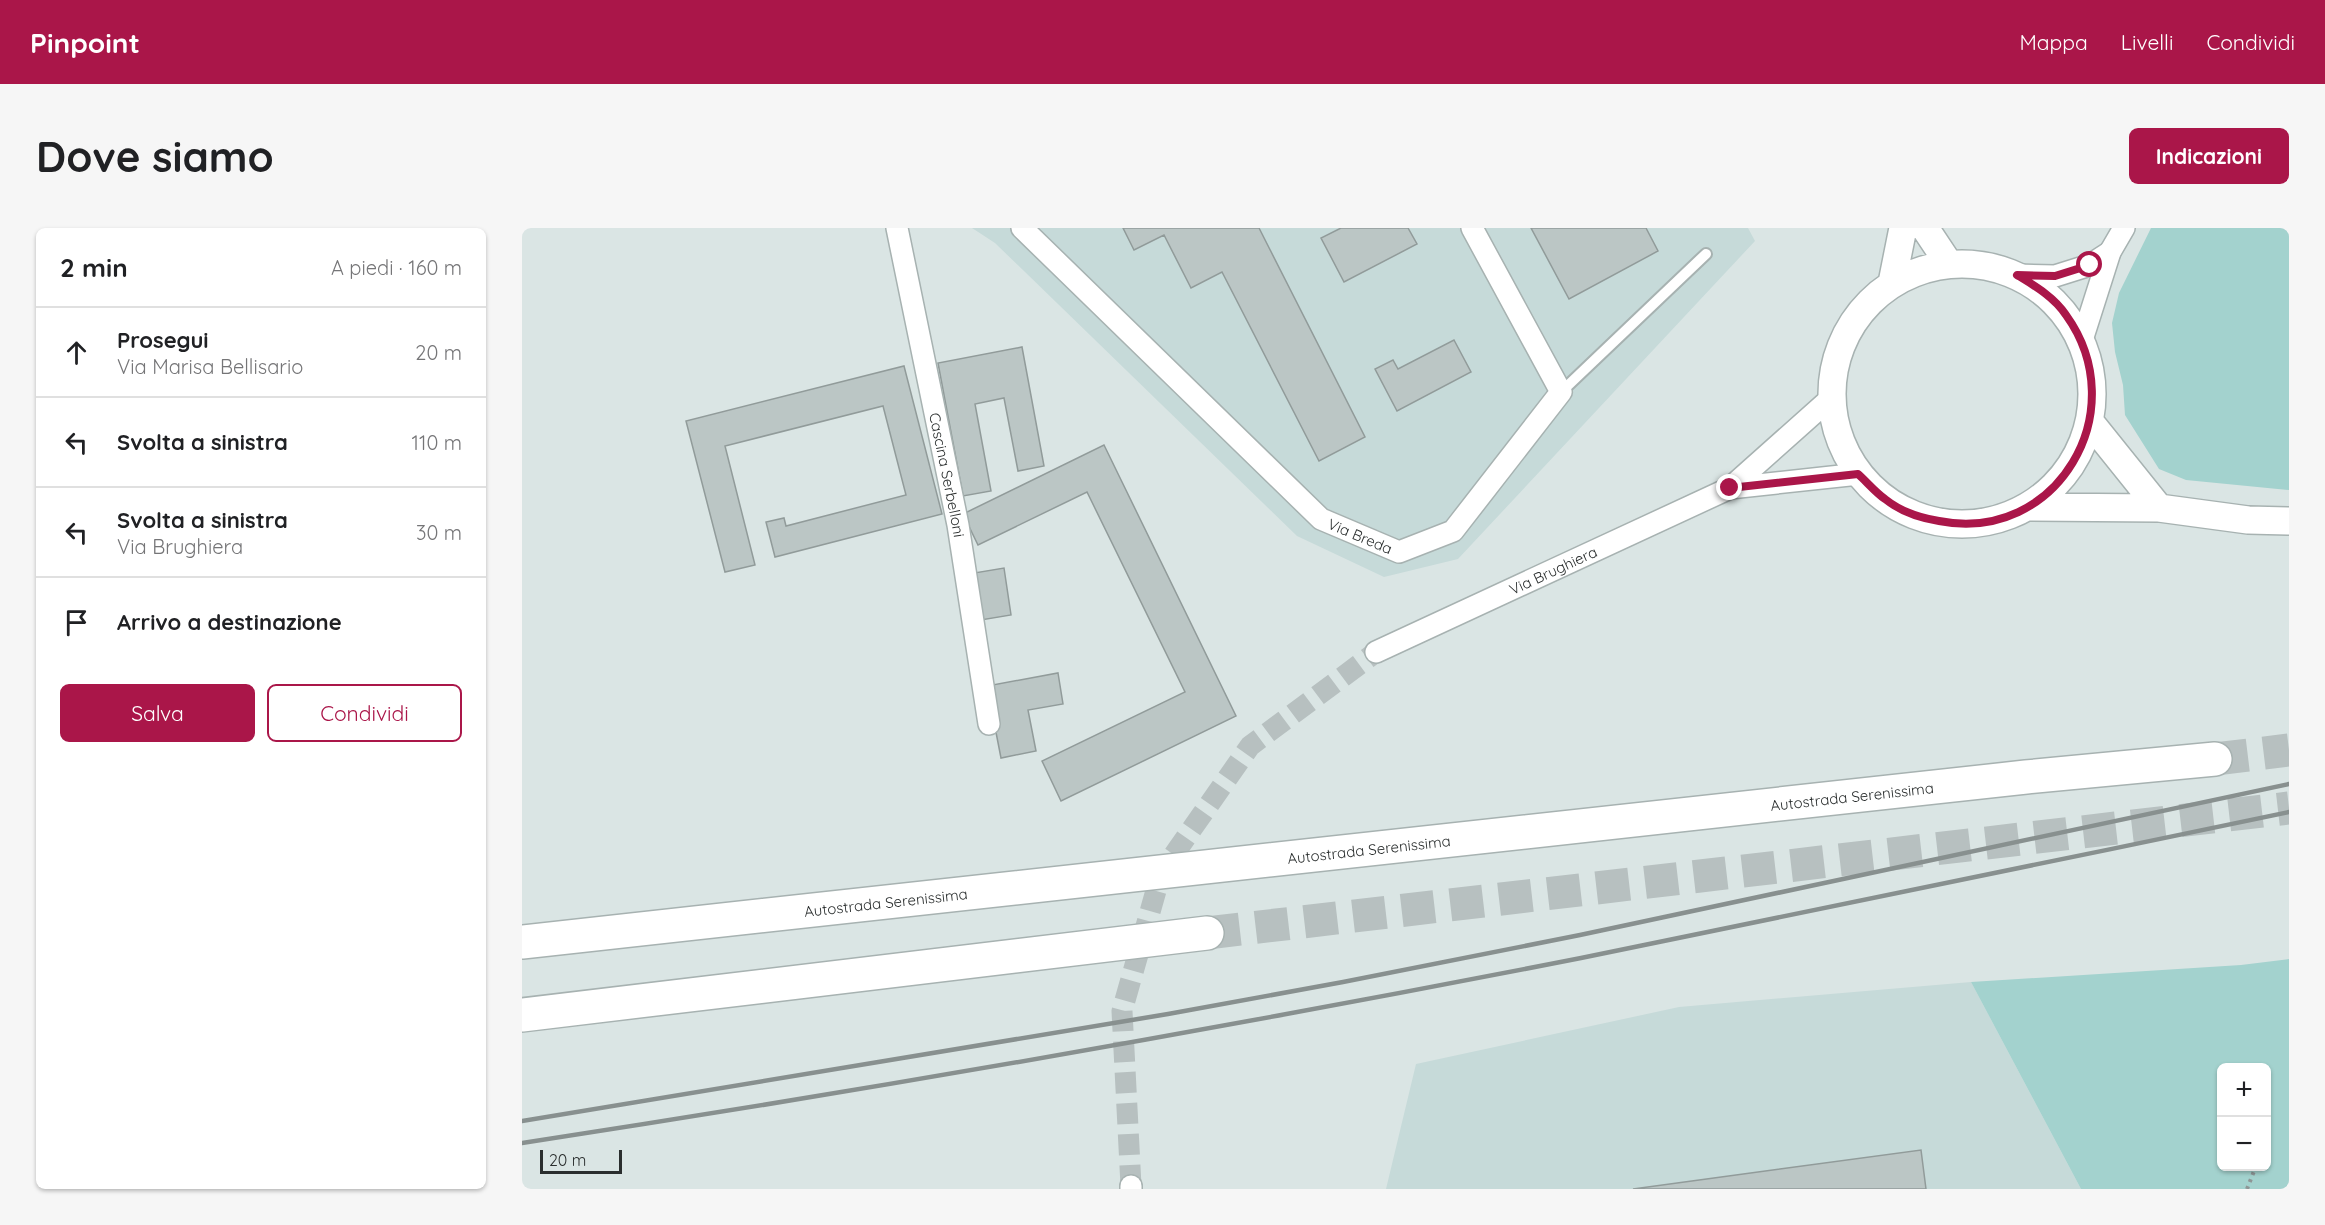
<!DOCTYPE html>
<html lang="it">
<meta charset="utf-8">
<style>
body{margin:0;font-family:Quicksand,sans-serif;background:#f6f6f6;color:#202124}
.controls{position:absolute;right:18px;bottom:18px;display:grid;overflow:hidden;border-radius:9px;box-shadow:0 2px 4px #0004}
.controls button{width:54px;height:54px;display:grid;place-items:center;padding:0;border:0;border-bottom:2px solid #e0e0e0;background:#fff;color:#202124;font:30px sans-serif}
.scale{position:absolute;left:18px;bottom:15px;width:82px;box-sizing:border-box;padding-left:6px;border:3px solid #2a2e2e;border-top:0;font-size:16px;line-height:21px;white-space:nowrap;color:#2a2e2e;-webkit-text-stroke:4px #dae5e4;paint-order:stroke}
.stop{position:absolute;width:18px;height:18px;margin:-14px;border:4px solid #aa1649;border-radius:50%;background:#fff}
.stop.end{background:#aa1649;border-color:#fff;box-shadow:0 2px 6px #0008}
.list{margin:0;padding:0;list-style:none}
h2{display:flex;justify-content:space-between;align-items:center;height:78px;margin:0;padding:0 24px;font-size:26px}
h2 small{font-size:20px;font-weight:400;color:#757577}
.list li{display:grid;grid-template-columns:39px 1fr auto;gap:18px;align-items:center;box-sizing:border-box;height:90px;padding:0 24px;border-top:2px solid #e0e0e0}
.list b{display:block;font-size:22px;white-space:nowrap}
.list p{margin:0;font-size:20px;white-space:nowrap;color:#757577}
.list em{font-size:20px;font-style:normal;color:#757577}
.actions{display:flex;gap:12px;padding:18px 24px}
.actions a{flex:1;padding:14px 0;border:2px solid #aa1649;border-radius:9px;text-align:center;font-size:21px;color:#aa1649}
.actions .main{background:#aa1649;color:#fff}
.icon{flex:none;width:33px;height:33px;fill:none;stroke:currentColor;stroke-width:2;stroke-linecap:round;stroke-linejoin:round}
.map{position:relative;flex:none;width:1767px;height:961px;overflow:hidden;border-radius:9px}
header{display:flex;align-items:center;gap:36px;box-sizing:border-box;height:84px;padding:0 30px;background:#aa1649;color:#fff}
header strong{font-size:28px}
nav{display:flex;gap:33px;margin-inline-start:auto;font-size:21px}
.intro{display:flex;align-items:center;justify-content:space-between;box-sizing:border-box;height:144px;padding:0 36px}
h1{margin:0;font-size:42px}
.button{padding:15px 27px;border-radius:9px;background:#aa1649;color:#fff;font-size:21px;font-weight:700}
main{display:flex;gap:36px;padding:0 36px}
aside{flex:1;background:#fff;border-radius:9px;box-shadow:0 2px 4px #0004}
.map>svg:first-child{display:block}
.built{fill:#c6dad9}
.green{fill:#a3d2ce;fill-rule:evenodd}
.building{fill:#bbc6c5;stroke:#919b9a;stroke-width:1.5}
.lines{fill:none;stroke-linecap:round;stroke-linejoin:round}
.minor-tunnel{stroke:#b7c0c0;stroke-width:21;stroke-dasharray:21 10;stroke-linecap:butt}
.motorway-tunnel{stroke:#b7c0c0;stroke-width:33;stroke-dasharray:33 16;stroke-linecap:butt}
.service-casing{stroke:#a7b2b1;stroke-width:14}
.minor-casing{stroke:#a7b2b1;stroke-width:24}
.tertiary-casing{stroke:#a7b2b1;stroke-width:30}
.motorway-casing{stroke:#a7b2b1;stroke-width:36}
.path{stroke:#8e9696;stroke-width:4;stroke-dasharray:3 4.5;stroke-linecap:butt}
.service{stroke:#fff;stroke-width:10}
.minor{stroke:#fff;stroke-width:21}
.tertiary{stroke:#fff;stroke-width:27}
.motorway{stroke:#fff;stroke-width:33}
.rail{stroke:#88908f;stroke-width:4.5}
.route{stroke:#aa1649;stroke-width:8}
.labels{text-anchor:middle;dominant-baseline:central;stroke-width:4.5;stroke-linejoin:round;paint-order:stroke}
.street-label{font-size:15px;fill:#2a2e2e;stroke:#dae5e4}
</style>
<header>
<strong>Pinpoint</strong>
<nav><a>Mappa</a><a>Livelli</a><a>Condividi</a></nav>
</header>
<div class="intro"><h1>Dove siamo</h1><a class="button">Indicazioni</a></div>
<main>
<aside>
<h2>2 min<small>A piedi · 160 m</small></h2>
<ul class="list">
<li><svg class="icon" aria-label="ahead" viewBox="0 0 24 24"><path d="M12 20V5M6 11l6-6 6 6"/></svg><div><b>Prosegui</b><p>Via Marisa Bellisario</p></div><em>20 m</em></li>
<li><svg class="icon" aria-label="left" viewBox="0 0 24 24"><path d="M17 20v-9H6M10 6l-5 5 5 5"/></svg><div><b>Svolta a sinistra</b></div><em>110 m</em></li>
<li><svg class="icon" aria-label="left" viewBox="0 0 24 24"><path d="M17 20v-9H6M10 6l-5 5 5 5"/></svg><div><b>Svolta a sinistra</b><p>Via Brughiera</p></div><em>30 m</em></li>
<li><svg class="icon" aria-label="arrive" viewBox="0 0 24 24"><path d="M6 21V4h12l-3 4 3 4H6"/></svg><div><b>Arrivo a destinazione</b></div></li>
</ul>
<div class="actions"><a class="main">Salva</a><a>Condividi</a></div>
</aside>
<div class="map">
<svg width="1767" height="961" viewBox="0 0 1767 961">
<rect width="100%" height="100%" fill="#dae5e4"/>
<path class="built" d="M450,0h776l7,13 -297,318 -74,18 -87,-41 -302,-293z
M1449,754l110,207h-695l30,-125 263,-57z"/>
<path class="green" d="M1629,0h138v262l-103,-10 -27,-11 -34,-54 -2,-30 -8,-33 -3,-29 7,-30z
M1767,731v230h-208l-110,-207 270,-17zM1700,840h44v98h-44z"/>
<path class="building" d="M601,0h136l106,209 -46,24 -97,-189 -31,16 -27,-53 -30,15z
M819,0h67l9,16 -73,38 -23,-44z
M1009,0h115l12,23 -89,48z
M932,112l17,32 -74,39 -22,-42 18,-9 5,9z
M500,119l22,119 -26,5 -14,-73 -29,6 16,87 -28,5 -25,-133z
M382,138l38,148 -167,43 -9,-35 18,-4 2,8 120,-31 -23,-89 -158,40 30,119 -30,7 -39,-151z
M582,217l132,271 -175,85 -19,-40 143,-69 -98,-200 -109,53 -15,-31z
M482,340l7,47 -36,6 -7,-47z
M536,445l5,31 -35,6 8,41 -35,7 -14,-72z
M1399,922l5,39h-293z"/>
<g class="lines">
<path class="minor-tunnel" d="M609,958l-9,-175 39,-138 89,-127 126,-94"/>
<path class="motorway-tunnel" d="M1693,531l74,-9
M685,705l1082,-125"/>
<defs>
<path id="service" d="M1039,164l145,-138"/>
<g id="minor">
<path id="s1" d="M375,0l61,297 31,199"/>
<path id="s2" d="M500,0l299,291 78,33 54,-21 108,-139 -89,-164"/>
<path d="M1495,47l38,1 35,-11 20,-13"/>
<path d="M1560,112l28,-88 14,-24"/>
<path d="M1208,260l129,-14"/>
<path id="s3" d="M854,424l354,-164 101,-90"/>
<path d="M609,958v3"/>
</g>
<path id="tertiary" d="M1403,0l24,36
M1310 166a130 130 0 1 1 260 0a130 130 0 1 1-260 0Z
M1370,55l11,-55
M1568,194l69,86
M1506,279l131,1 89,12 41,1"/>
<g id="motorway">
<path id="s4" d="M0,714l1504,-165 189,-18"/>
<path d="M0,787l685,-82"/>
</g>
</defs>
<use href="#service" class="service-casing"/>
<use href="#minor" class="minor-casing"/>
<use href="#tertiary" class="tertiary-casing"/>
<use href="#motorway" class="motorway-casing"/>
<path class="path" d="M1725,961l9,-23"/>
<use href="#service" class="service"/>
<use href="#minor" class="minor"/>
<use href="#tertiary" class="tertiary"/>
<use href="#motorway" class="motorway"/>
<path class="rail" d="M0,893l646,-107 175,-32 237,-47 709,-151
M0,915c354,-54 707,-116 1059,-185 236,-47 472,-97 708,-146"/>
</g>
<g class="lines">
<path class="route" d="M1208,260l128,-14c9,8 17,18 27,25 15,12 35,19 54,22 118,23 196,-110 127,-206 -12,-18 -31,-29 -49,-40l38,1 35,-11"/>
</g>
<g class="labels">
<g class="street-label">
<text stroke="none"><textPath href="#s1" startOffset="252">Cascina Serbelloni</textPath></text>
<text stroke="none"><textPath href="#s2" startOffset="460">Via Breda</textPath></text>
<text stroke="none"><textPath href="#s3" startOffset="195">Via Brughiera</textPath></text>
<text stroke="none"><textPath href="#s4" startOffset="1338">Autostrada Serenissima</textPath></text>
<text stroke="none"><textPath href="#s4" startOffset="852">Autostrada Serenissima</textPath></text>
<text stroke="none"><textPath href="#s4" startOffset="366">Autostrada Serenissima</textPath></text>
</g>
</g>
</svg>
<div class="controls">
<button>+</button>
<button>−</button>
</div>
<div class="scale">20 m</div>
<div class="stop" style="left:1568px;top:37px"></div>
<div class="stop end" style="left:1208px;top:260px"></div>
</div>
</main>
